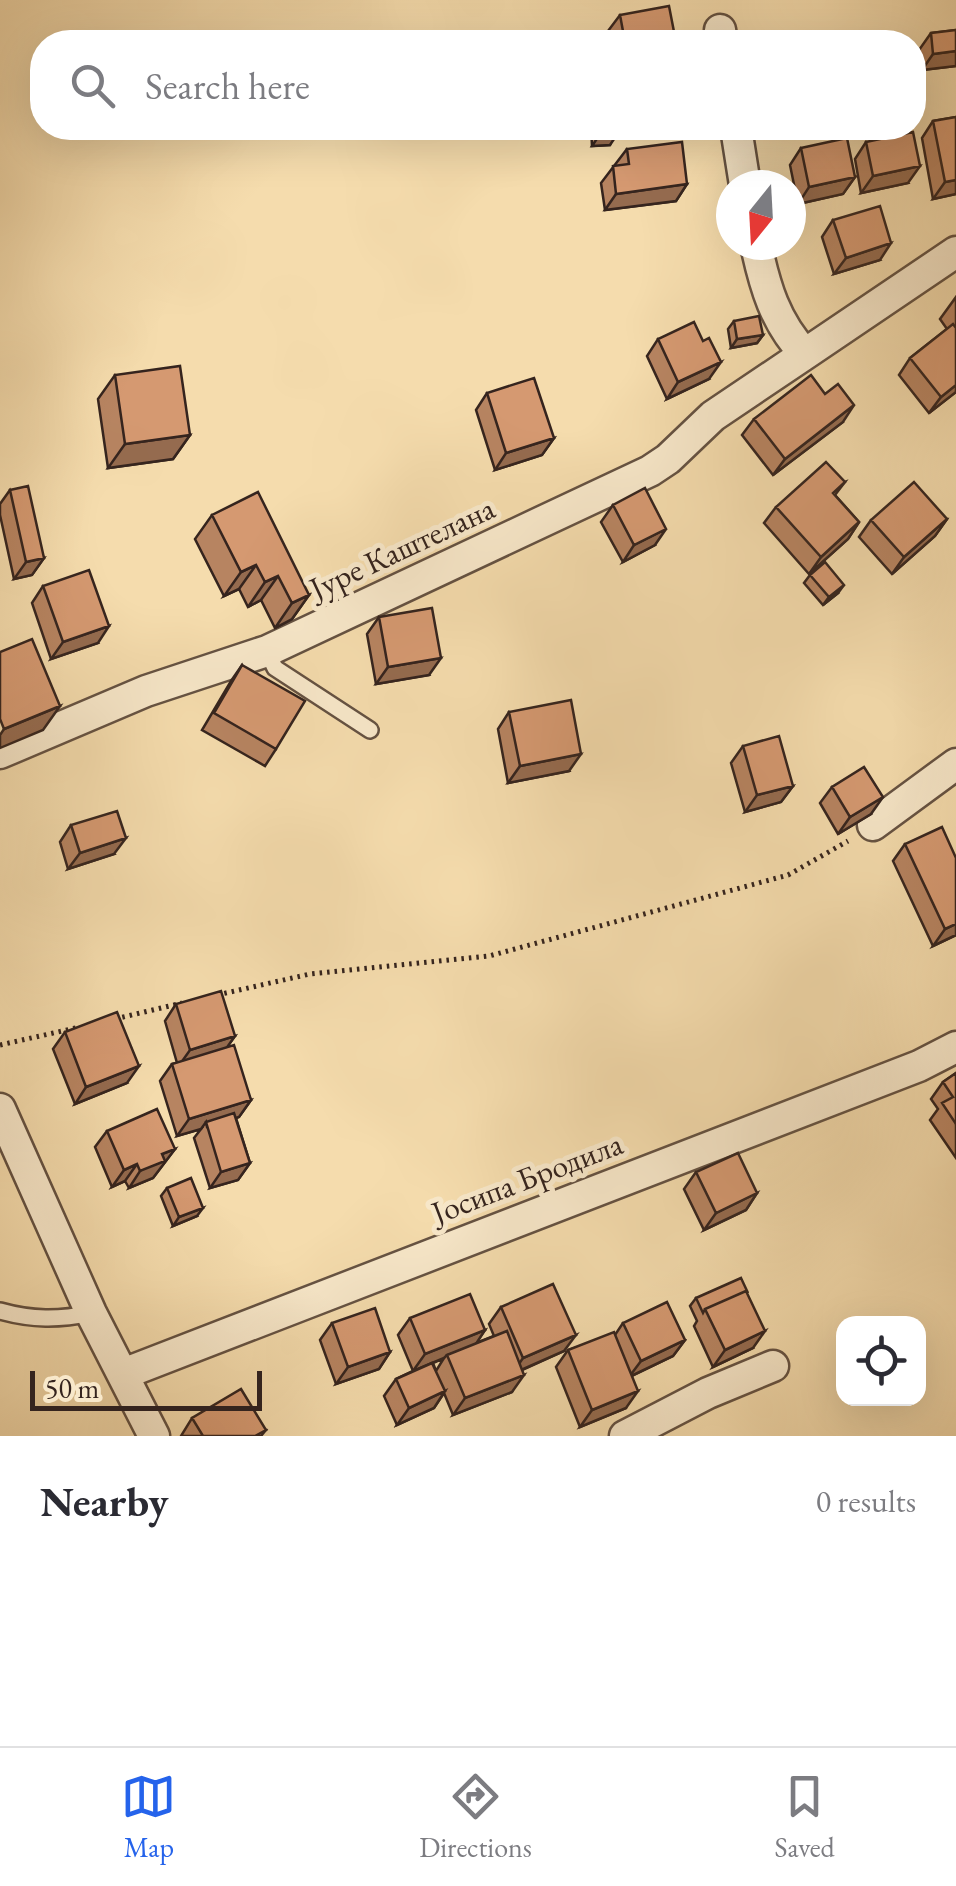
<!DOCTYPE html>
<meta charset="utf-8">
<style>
body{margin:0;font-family:"EB Garamond",serif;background:#f7f7f7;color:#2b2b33}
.controls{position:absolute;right:30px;bottom:30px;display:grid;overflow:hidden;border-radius:20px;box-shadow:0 10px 40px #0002}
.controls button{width:90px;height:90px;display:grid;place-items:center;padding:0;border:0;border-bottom:2px solid #e1e1e2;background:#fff;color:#2b2b33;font:50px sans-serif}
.compass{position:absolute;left:716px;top:170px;width:90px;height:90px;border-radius:50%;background:#fff;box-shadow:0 10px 40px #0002;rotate:198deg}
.scale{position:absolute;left:30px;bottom:25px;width:232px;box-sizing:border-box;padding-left:10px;border:5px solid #35241e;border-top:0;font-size:28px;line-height:35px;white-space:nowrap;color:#35241e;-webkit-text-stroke:8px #f8e8ca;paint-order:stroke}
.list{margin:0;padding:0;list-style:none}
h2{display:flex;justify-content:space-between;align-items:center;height:130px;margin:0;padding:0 40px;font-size:42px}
h2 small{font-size:32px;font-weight:400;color:#7c7c81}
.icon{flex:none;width:55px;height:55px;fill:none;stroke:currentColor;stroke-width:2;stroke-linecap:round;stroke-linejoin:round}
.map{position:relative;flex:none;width:956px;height:1436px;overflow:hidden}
.search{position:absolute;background:#fff;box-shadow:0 10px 40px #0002;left:30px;right:30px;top:30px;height:110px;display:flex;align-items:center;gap:25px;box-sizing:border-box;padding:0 35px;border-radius:40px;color:#7c7c81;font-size:38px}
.sheet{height:310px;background:#fff}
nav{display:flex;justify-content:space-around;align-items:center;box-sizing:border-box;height:140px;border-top:2px solid #e1e1e2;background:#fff;font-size:28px;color:#7c7c81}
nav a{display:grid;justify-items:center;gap:5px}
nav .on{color:#2563eb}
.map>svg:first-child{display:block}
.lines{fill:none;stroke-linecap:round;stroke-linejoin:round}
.lane-casing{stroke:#655242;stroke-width:20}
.street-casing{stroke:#655242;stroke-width:35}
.path{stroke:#35241e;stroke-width:5;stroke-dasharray:2.5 5;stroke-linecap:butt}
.lane{stroke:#f8e8ca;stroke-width:15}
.street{stroke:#f8e8ca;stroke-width:30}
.wall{fill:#b78461;stroke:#35241e;stroke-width:2.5;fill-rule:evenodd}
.shaded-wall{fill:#956b4f;stroke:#35241e;stroke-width:2.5}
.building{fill:#d59971;stroke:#35241e;stroke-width:2.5}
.labels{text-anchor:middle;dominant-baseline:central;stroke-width:10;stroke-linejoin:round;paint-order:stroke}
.street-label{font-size:32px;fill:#35241e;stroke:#f8e8ca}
</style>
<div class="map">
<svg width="956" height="1436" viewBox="0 0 956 1436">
<rect width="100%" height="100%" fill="#f5dcad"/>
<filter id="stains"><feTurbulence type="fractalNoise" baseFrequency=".002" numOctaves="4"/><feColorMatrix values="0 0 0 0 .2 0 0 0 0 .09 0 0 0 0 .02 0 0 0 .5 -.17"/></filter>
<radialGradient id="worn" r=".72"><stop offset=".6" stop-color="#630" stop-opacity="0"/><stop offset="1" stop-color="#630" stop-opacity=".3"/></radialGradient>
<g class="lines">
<defs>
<path id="lane" d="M267,651l8,17 95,62
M0,1311c32,9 59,9 91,2"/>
<path id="street" d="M720,30l2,12
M736,128l9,57
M756,245c9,42 19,77 49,109l151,-102
M0,753l146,-62 121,-40 383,-180 18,-12 45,-43 92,-62
M873,825l83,-61
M0,1109l91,204 63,123
M123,1374l796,-308 37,-19
M625,1436l83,-43 65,-27"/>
</defs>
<use href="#lane" class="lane-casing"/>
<use href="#street" class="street-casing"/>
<path class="path" d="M217,995l93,-21 179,-18 299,-81 60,-34
M115,1019l67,-16
M0,1045l80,-18"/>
<use href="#lane" class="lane"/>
<use href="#street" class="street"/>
</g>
<path class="wall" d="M620,15l56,27h-66l-2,-11z
M956,30v36l-34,4 -3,-20 12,-17z
M956,117v77l-23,5 -11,-61 11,-17z
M591,128h25l-6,17 -18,1z
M866,142l42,41 -47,10 -6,-34z
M801,148l54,29 -12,17 -45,10 -8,-39z
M627,149l60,35 -11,17 -71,9 -4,-27z
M833,220l47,40 -46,14 -12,-37z
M956,297v95l-27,21 -30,-38 11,-17 37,-29 -7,-10z
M734,321l29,14 -6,8 -26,5 -3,-19z
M658,339l51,40 -42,20 -20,-43z
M115,375l75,60 -17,24 -65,9 -10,-69z
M487,393l67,45 -12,17 -47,15 -19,-60z
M825,394l18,28 -70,53 -31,-40 12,-16z
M845,482l-10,13 24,27 -11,17 -39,35 -45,-51 12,-16z
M10,490l34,68 -12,17 -18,4 -14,-64v-11z
M613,505l42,40 -32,17 -22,-40z
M212,515l97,80 -17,24 -17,9 -14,-28 -13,7 -9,-18 -15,7 -29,-57z
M947,519l-12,17 -43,38 -33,-37 12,-17z
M810,575l28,18 -15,12 -19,-22z
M43,586l55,57 -47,16 -19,-56z
M379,617l50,58 -53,9 -9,-50z
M242,665l34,84 -11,17 -63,-36 29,-49z
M509,712l60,59 -61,12 -10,-54z
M743,746l50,40 -12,16 -36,10 -14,-49z
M832,787l39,27 -33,20 -18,-31z
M71,825l43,29 -46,15 -8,-27z
M905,844l51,14v77l-23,11 -40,-85z
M176,1004l59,32 -8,11 24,53 -12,17 -3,1 14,45 -12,17 -28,8 -16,-50 7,-9 -24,7 -17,-55 12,-17 5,-1 -12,-42z
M65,1032l62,51 -52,21 -22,-55z
M956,1073v85l-26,-38 8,-11 -7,-10 12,-17z
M107,1131l68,18 -22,29 -24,10 -4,-7 -13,6 -17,-40z
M696,1172l61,21 -11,17 -42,20 -20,-41z
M167,1188l30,28 -24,10 -12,-30z
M696,1298l57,50 -40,19 -19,-41 3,-5 -7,-15z
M501,1307l63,44 -42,19 -10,22 -59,23 -9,-22 -10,15 -37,17 -13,-29 12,-17 17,-8 -15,-36 12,-17 75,12 -9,13 18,-7 -5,-12zM444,1358l-8,13 -3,-8z
M332,1323l58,29 -11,17 -43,15 -16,-44z
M623,1323l62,17 -12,16 -41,20 -6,32 -46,19 -24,-60 12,-17 47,-15z
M192,1418l74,12 -5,6h-80z"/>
<path class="shaded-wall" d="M956,51v15l-34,4 11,-16z
M616,136l-6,9 -18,1 6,-9z
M920,166l-12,17 -47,10 12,-17z
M855,177l-12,17 -45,10 11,-17z
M956,180v14l-23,5 12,-17z
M687,184l-11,17 -71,9 11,-16z
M891,243l-11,17 -46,14 12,-16z
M763,335l-6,8 -26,5 6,-9z
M721,362l-12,17 -42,20 11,-17z
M956,385v7l-27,21 12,-16z
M854,405l-11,17 -70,53 12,-16z
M190,435l-17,24 -65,9 17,-24z
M554,438l-12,17 -47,15 11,-17z
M947,519l-12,17 -43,38 12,-17z
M859,522l-11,17 -39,35 12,-17z
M666,529l-11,16 -32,17 11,-17z
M44,558l-12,17 -18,4 12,-17z
M256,565l-17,24 -15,7 17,-24z
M278,576l-17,24 -13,7 17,-25z
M844,585l-6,8 -15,12 6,-8z
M309,595l-17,24 -17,9 17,-25z
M109,626l-11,17 -47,16 12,-17z
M441,658l-12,17 -53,9 12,-17z
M60,706l-17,24 -43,18v-13l4,-6z
M581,754l-12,17 -61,12 12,-17z
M793,786l-12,16 -36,10 12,-17z
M883,797l-12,17 -33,20 12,-17z
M126,838l-12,16 -46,15 12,-16z
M956,924v11l-23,11 12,-17z
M235,1036l-12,17 -45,14 12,-17z
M139,1066l-12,17 -52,21 11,-17z
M251,1100l-12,17 -32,10 -1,-5 -5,7 -24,7 12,-17z
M175,1149l-22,29 -24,10 11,-17 22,-17z
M250,1163l-12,17 -28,8 11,-16z
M137,1164l-12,17 -13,6 12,-17z
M757,1193l-11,17 -42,20 12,-17z
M203,1208l-6,8 -24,10 6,-9z
M485,1330l-11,17 -27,8 -3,3 -31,13 12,-17z
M765,1331l-12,17 -40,19 12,-17z
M576,1335l-12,16 -52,23 11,-16z
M685,1340l-12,16 -44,21 12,-16z
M390,1352l-11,17 -43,15 12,-17z
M524,1375l-12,17 -59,23 12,-17z
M445,1391l-11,17 -37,17 12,-17z
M638,1391l-12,17 -46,19 12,-17z"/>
<path class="building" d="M669,6l7,36h-51l-5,-27z
M956,30v21l-23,3 -2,-21z
M956,117v63l-11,2 -12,-61z
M597,128h19v8l-18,1z
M913,132l7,34 -47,10 -7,-34z
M847,138l8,39 -46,10 -8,-39z
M682,142l5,42 -71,10 -3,-28 16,-2 -2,-15z
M880,206l11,37 -45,15 -13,-38z
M759,316l4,19 -26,4 -3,-18z
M694,322l9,19 6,-3 12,24 -43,20 -20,-43z
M953,324l3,4v57l-15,12 -31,-39z
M180,366l10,69 -65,9 -10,-69z
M811,375l14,19 13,-10 16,21 -69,54 -31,-40z
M534,378l20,60 -48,15 -19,-60z
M826,462l19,20 -12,11 26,29 -38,35 -45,-50z
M914,482l33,37 -43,38 -33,-37z
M28,486l16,72 -18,4 -16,-72z
M645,488l21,41 -32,16 -21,-40z
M258,492l51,103 -17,8 -14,-27 -13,6 -9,-17 -15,7 -29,-57z
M825,562l19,23 -15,12 -19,-22z
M89,570l20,56 -46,16 -20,-56z
M432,608l9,50 -53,9 -9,-50z
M32,639l28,67 -56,23 -4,-10v-67z
M242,665l63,36 -29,48 -62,-36z
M571,700l10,54 -61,12 -11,-54z
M779,736l14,50 -36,9 -14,-49z
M864,767l19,30 -33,20 -18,-30z
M117,811l9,27 -46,15 -9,-28z
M942,827l14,31v66l-11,5 -40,-85z
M221,991l14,45 -45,14 -14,-46z
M117,1012l22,54 -53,21 -21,-55z
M234,1045l17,55 -62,19 -17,-55z
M956,1073v51l-14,-21 11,-6 -10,-15z
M157,1109l18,40 -13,5 3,7 -25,10 -3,-7 -13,6 -17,-39z
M234,1113l16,50 -29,9 -15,-50z
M738,1153l19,40 -41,20 -20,-41z
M191,1178l12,30 -24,9 -12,-29z
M741,1278l7,15 -2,-2 -41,18 -2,4 -7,-15z
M553,1284l23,51 -53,23 -22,-51z
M746,1291l19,40 -40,19 -20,-41z
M470,1294l15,36 -60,24 -15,-36z
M667,1302l18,38 -44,21 -18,-38z
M375,1308l15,44 -42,15 -16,-44z
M507,1331l17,44 -59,23 -18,-43z
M614,1332l24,59 -46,19 -24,-60z
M432,1363l13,28 -36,17 -13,-29z
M241,1389l25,41 -11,6h-52l-11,-18z"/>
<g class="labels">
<g class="street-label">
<text transform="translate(402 548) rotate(-25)">Јуре Каштелана</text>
<text transform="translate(527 1178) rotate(-21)">Јосипа Бродила</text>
</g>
</g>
<rect width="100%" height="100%" filter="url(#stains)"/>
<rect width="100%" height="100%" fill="url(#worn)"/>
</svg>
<div class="controls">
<button><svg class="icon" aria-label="locate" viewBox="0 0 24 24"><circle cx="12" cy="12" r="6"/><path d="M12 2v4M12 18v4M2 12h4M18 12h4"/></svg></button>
</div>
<svg class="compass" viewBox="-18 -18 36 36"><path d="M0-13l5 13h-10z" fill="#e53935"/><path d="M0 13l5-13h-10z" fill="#7c7c81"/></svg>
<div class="scale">50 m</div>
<div class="search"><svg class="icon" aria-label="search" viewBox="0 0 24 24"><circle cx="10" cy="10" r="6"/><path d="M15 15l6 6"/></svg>Search here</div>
</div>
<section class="sheet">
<h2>Nearby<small>0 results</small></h2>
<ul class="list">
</ul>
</section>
<nav>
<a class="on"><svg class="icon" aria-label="map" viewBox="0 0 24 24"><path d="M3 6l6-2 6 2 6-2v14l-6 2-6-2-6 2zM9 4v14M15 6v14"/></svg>Map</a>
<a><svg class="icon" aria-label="directions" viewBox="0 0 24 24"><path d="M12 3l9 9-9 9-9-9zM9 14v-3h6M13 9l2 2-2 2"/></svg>Directions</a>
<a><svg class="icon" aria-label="saved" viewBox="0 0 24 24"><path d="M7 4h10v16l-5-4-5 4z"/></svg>Saved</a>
</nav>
